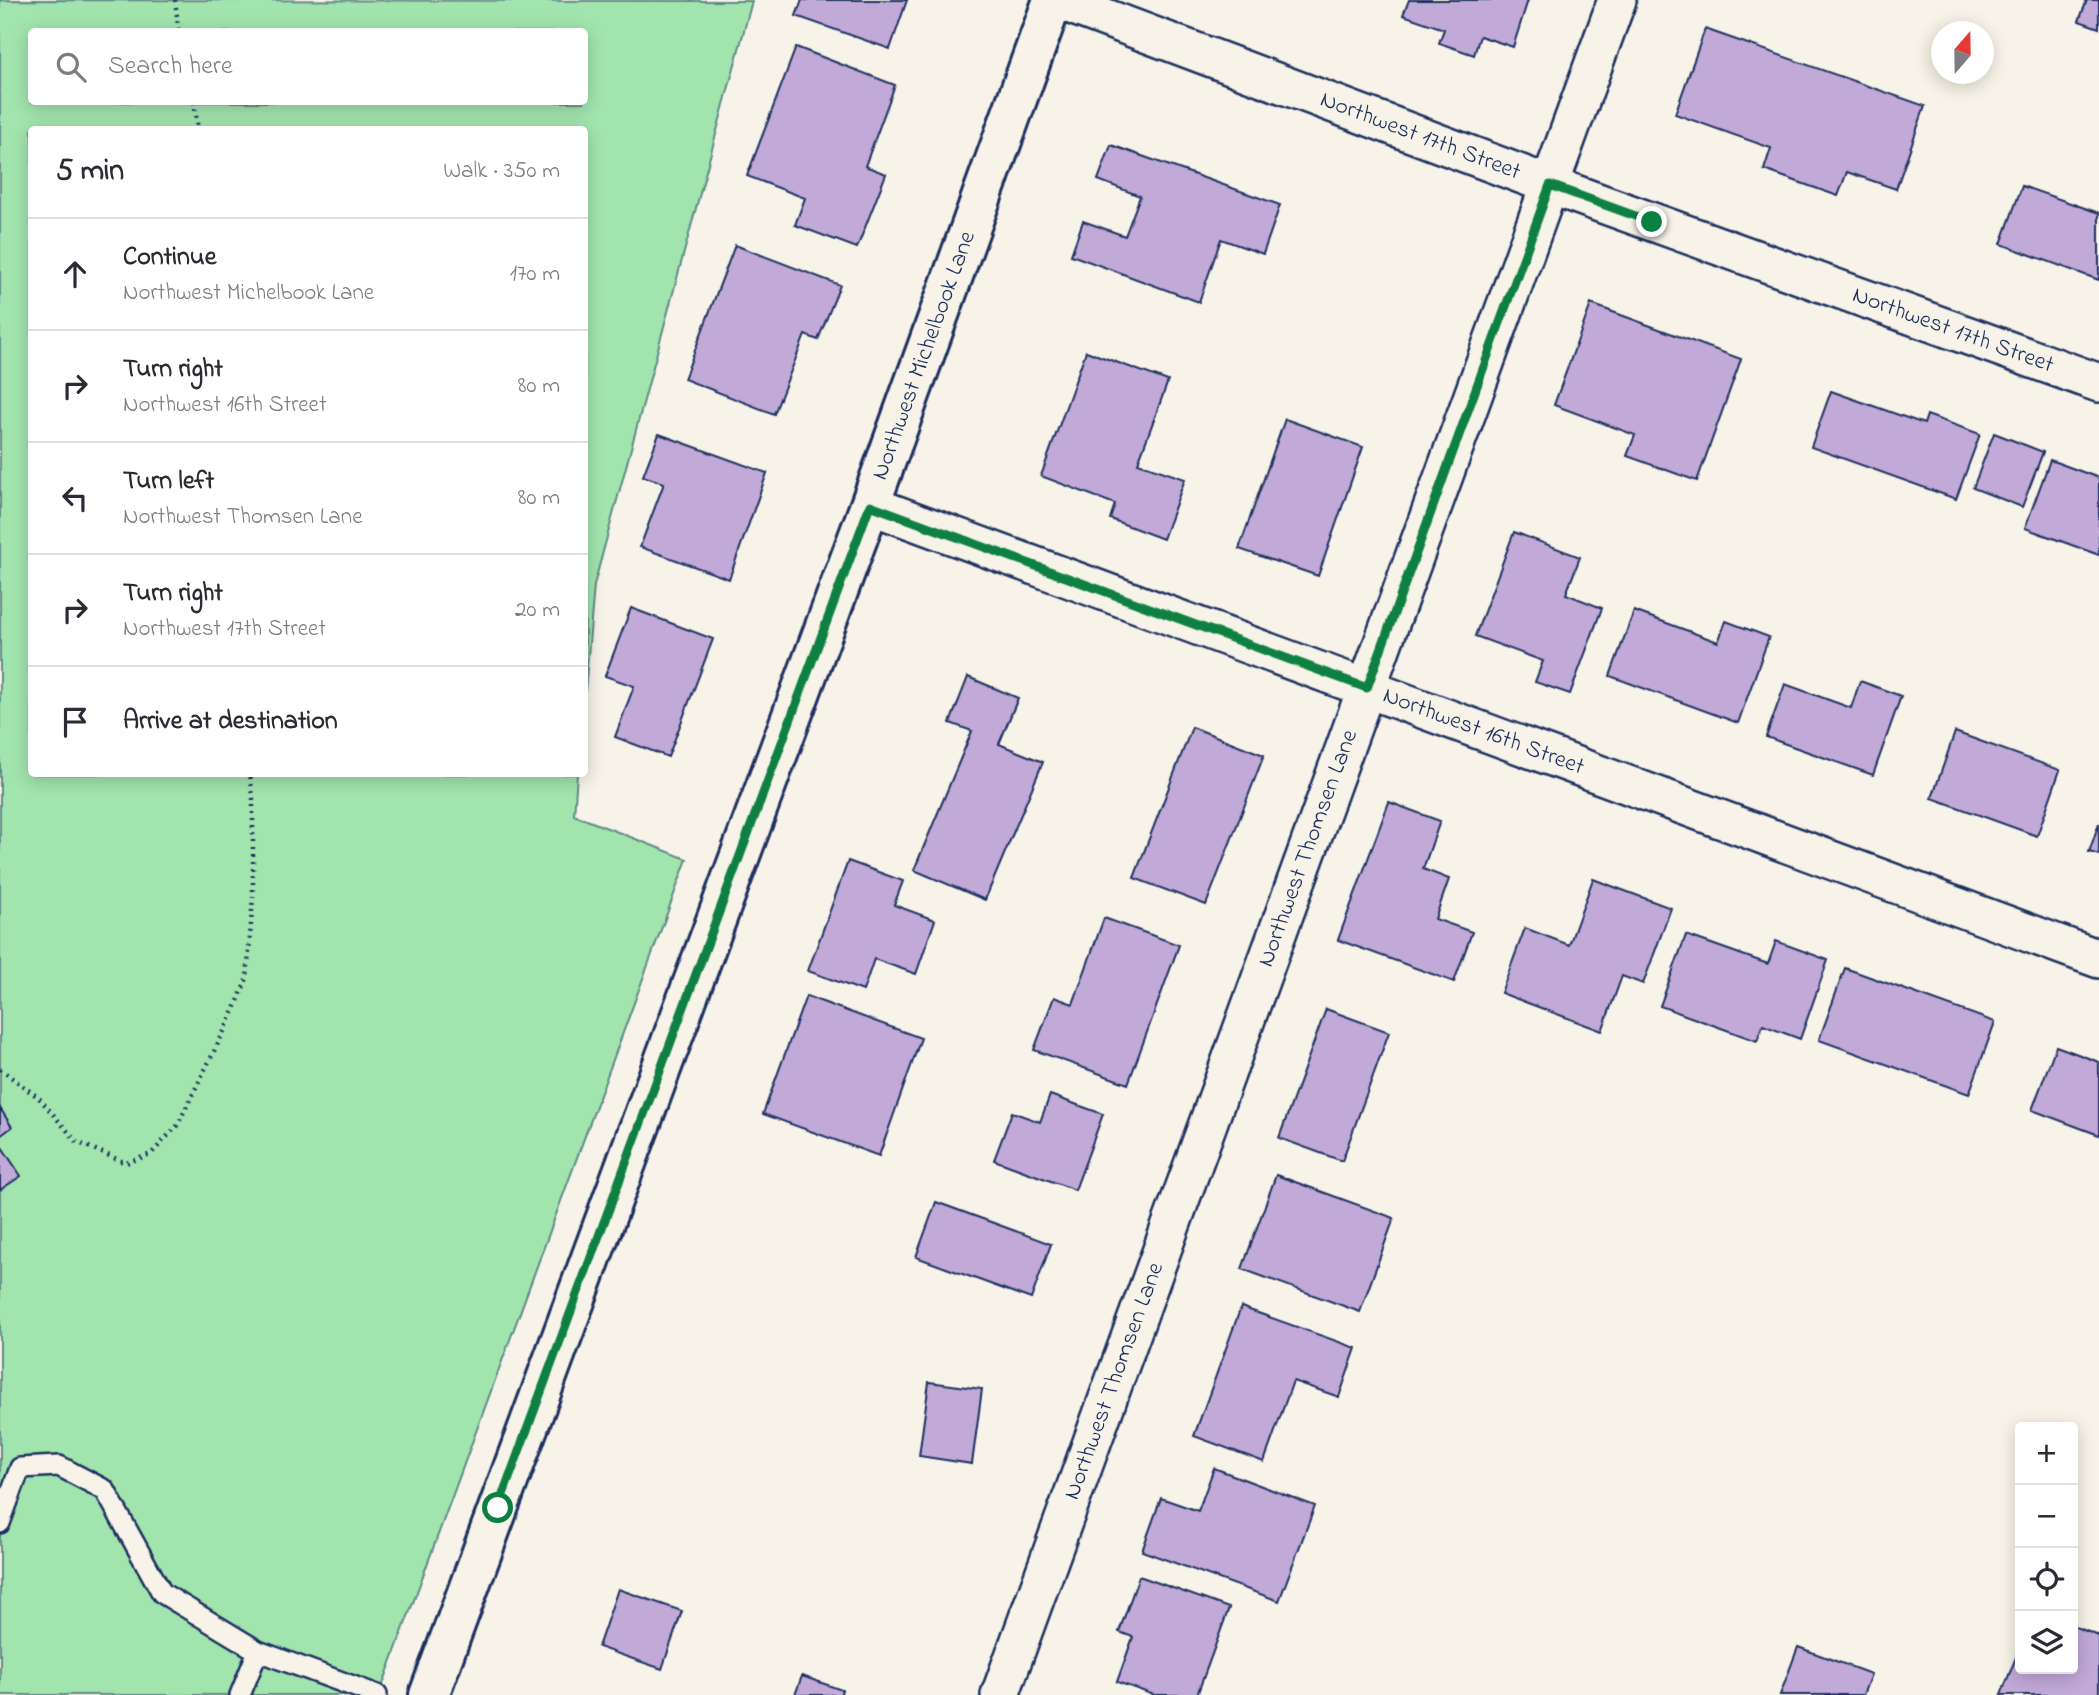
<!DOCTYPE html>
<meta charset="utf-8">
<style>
body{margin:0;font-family:"Indie Flower",sans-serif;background:#f7f7f7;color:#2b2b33}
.controls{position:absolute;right:21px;bottom:21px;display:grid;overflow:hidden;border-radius:7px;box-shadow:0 4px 18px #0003}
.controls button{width:63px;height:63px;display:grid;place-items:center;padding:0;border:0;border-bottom:2px solid #e1e1e2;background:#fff;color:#2b2b33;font:35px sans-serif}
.compass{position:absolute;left:1931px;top:21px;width:63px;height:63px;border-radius:50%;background:#fff;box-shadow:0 4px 18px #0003;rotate:20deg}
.stop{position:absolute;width:21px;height:21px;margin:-16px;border:5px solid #0b8043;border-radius:50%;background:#fff}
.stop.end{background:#0b8043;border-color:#fff;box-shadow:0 2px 7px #0008}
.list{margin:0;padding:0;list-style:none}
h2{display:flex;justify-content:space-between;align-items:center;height:91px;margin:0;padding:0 28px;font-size:30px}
h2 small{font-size:23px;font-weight:400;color:#7c7c81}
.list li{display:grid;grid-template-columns:46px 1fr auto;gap:21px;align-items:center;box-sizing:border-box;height:112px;padding:0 28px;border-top:2px solid #e1e1e2}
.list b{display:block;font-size:26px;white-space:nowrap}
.list p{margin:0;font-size:23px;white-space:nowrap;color:#7c7c81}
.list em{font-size:23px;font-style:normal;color:#7c7c81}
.icon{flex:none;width:38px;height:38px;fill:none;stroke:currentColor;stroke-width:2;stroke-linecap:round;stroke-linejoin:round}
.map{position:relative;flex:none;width:2099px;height:1695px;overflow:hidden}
.search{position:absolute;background:#fff;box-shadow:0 4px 18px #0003;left:28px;top:28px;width:560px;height:77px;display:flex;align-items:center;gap:18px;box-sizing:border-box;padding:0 24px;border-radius:7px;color:#7c7c81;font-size:26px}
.panel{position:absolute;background:#fff;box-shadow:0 4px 18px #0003;left:28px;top:126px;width:560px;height:651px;border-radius:7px}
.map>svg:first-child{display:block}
.green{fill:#a2e4ae;stroke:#5e8a86;stroke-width:2;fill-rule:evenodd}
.building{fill:#c1a9d8;stroke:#1b2f5e;stroke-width:2}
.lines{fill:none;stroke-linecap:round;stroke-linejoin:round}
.service-casing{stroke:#1b2f5e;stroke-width:24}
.minor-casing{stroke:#1b2f5e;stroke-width:42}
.tertiary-casing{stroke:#1b2f5e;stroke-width:44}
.path{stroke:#1b2f5e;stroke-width:4.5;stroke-dasharray:2 5;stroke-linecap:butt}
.service{stroke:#f7f3e8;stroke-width:19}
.minor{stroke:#f7f3e8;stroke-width:37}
.tertiary{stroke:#f7f3e8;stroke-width:38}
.route{stroke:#0b8043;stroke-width:9}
.labels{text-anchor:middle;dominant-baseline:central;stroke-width:5;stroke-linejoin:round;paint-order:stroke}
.street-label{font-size:24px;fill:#1b2f5e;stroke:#f7f3e8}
</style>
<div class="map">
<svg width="2099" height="1695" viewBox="0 0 2099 1695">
<rect width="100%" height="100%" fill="#f7f3e8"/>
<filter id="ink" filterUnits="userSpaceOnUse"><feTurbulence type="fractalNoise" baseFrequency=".0143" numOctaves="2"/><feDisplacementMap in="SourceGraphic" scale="14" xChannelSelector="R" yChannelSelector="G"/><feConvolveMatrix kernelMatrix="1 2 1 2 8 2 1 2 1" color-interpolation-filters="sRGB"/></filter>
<g filter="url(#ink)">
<path class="green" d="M0,0l752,1 -158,584 -9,107 -1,-562h-552v644h545l-3,41 113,44 -308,836h-379zM32,32h552v70h-552z"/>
<path class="building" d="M802,0h105l-17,49 -94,-33z
M1409,0h119l-15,47 -33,-11 -6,19 -35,-12 5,-14 -41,-14z
M2087,0h12v28l-20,-7z
M1705,29l220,77 -29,83 -49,-17 -9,24 -74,-26 7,-22 -96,-34z
M796,47l99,38 -30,81 21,8 -29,74 -62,-23 10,-27 -58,-22z
M1111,145l169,60 -17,49 -42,-15 -22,63 -128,-47 12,-34 42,15 15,-40 -42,-16z
M2022,186l77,27v67l-98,-36z
M735,245l105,40 -22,55 -13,-5 -31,79 -90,-35z
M1591,304l150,55 -44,122 -70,-25 8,-21 -81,-30z
M1086,351l82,30 -30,82 47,16 -22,60 -53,-20 5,-15 -74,-28z
M1831,391l93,33 3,-9 53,19 -24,65 -145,-52z
M1285,419l78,28 -45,129 -79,-27z
M1994,433l49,19 -21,55 -49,-19z
M659,434l108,39 -38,106 -89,-32 24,-64 -21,-7z
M2050,460l49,18v77l-74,-27z
M1514,532l66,25 -14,37 36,14 -32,86 -35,-12 8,-21 -68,-25z
M631,608l82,31 -45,118 -53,-20 19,-51 -29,-10z
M1634,611l84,31 8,-21 43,16 -31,86 -128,-47z
M968,677l50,21 -19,46 44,18 -58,138 -71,-30 58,-139 -22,-8z
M1860,681l41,15 -28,79 -107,-38 19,-53 66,24z
M1192,727l72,28 -58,150 -72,-27z
M1955,732l105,38 -23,66 -105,-38z
M1389,802l51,19 -17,48 26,10 -14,40 37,13 -18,50 -116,-42z
M2099,823v32l-10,-3z
M848,861l55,20 -9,24 41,15 -19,54 -42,-15 -11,32 -55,-20z
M1593,879l78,29 -28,76 -21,-8 -20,55 -101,-38 24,-65 44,17z
M1104,918l75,27 -51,139 -94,-34 20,-53 19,7z
M1686,935l82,29 8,-23 52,19 -28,79 -37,-14 -6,16 -97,-35z
M1845,968l150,54 -26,72 -150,-54z
M806,996l115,42 -42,118 -116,-42z
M1326,1009l63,23 -47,129 -63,-23z
M2056,1046l43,16v73l-67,-25z
M1050,1095l53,19 -28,76 -81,-30 18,-48 28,10z
M0,1108l12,19 -12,9z
M0,1144l21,32 -21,14z
M1276,1175l118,43 -34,94 -118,-43z
M936,1202l115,42 -20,55 -115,-42z
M1241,1307l115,41 -17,49 -46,-16 -29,81 -70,-26z
M929,1382l53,7 -10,75 -53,-8z
M1214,1468l101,38 -36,95 -137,-50 19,-53 37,13z
M1139,1576l90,32 -32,87h-43l-37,-13 16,-45 -14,-5z
M618,1589l64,22 -20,58 -64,-22z
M2073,1626l26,10v59h-98l19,-48v22h53z
M1798,1647l73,27 -8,21h-83z
M802,1676l40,14 -2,5h-45z"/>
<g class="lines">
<defs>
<path id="service" d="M0,1523l20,-55 39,-2 46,24 57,103 96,58
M240,1695l18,-44 119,44"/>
<g id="minor">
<path id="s1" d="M1058,0l492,185 549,198"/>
<path id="s2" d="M870,505l1229,454"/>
<path id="s3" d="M1000,1695l617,-1695"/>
</g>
<g id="tertiary">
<path id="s4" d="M429,1695l441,-1190 183,-505"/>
</g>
</defs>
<use href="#service" class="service-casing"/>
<use href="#minor" class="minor-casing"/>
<use href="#tertiary" class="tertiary-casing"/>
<path class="path" d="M175,0l4,32
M194,102l4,28
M0,1069l39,29 38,44 49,21 25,-9 26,-28 58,-117 12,-31 6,-82v-98l-3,-24"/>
<use href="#service" class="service"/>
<use href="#minor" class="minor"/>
<use href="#tertiary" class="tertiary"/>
</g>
</g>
<g class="lines" filter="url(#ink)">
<path class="route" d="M498,1508l372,-1003 497,183 183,-503 102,37"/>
</g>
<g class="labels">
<g class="street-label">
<text stroke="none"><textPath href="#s1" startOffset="387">Northwest 17th Street</textPath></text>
<text stroke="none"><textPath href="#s1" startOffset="954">Northwest 17th Street</textPath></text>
<text stroke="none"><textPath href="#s4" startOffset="1428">Northwest Michelbook Lane</textPath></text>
<text stroke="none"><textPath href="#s2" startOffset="654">Northwest 16th Street</textPath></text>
<text stroke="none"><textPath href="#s3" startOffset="901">Northwest Thomsen Lane</textPath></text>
<text stroke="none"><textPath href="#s3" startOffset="334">Northwest Thomsen Lane</textPath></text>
</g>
</g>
</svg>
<div class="controls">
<button>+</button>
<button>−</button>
<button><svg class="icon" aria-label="locate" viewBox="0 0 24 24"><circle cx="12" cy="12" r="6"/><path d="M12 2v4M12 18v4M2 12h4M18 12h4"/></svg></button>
<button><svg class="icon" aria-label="layers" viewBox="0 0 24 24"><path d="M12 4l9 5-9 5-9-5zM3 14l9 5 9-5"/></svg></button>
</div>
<svg class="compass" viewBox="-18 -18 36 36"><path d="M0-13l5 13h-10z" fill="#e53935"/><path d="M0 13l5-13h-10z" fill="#7c7c81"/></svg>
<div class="stop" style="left:498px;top:1508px"></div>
<div class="stop end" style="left:1652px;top:222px"></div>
<div class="search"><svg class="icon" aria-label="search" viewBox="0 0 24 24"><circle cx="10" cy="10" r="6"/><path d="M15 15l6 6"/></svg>Search here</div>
<section class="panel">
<h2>5 min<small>Walk · 350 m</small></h2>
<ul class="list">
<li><svg class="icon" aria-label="ahead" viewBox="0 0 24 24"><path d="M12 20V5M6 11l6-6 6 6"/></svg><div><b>Continue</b><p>Northwest Michelbook Lane</p></div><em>170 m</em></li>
<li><svg class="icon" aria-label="right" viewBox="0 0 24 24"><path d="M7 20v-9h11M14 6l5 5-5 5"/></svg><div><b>Turn right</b><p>Northwest 16th Street</p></div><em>80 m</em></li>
<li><svg class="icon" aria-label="left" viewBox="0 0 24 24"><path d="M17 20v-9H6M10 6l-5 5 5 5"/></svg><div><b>Turn left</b><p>Northwest Thomsen Lane</p></div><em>80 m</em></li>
<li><svg class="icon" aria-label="right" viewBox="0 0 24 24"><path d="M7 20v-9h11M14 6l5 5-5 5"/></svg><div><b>Turn right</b><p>Northwest 17th Street</p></div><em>20 m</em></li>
<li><svg class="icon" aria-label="arrive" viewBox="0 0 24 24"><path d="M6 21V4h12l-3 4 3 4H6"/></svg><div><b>Arrive at destination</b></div></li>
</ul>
</section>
</div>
